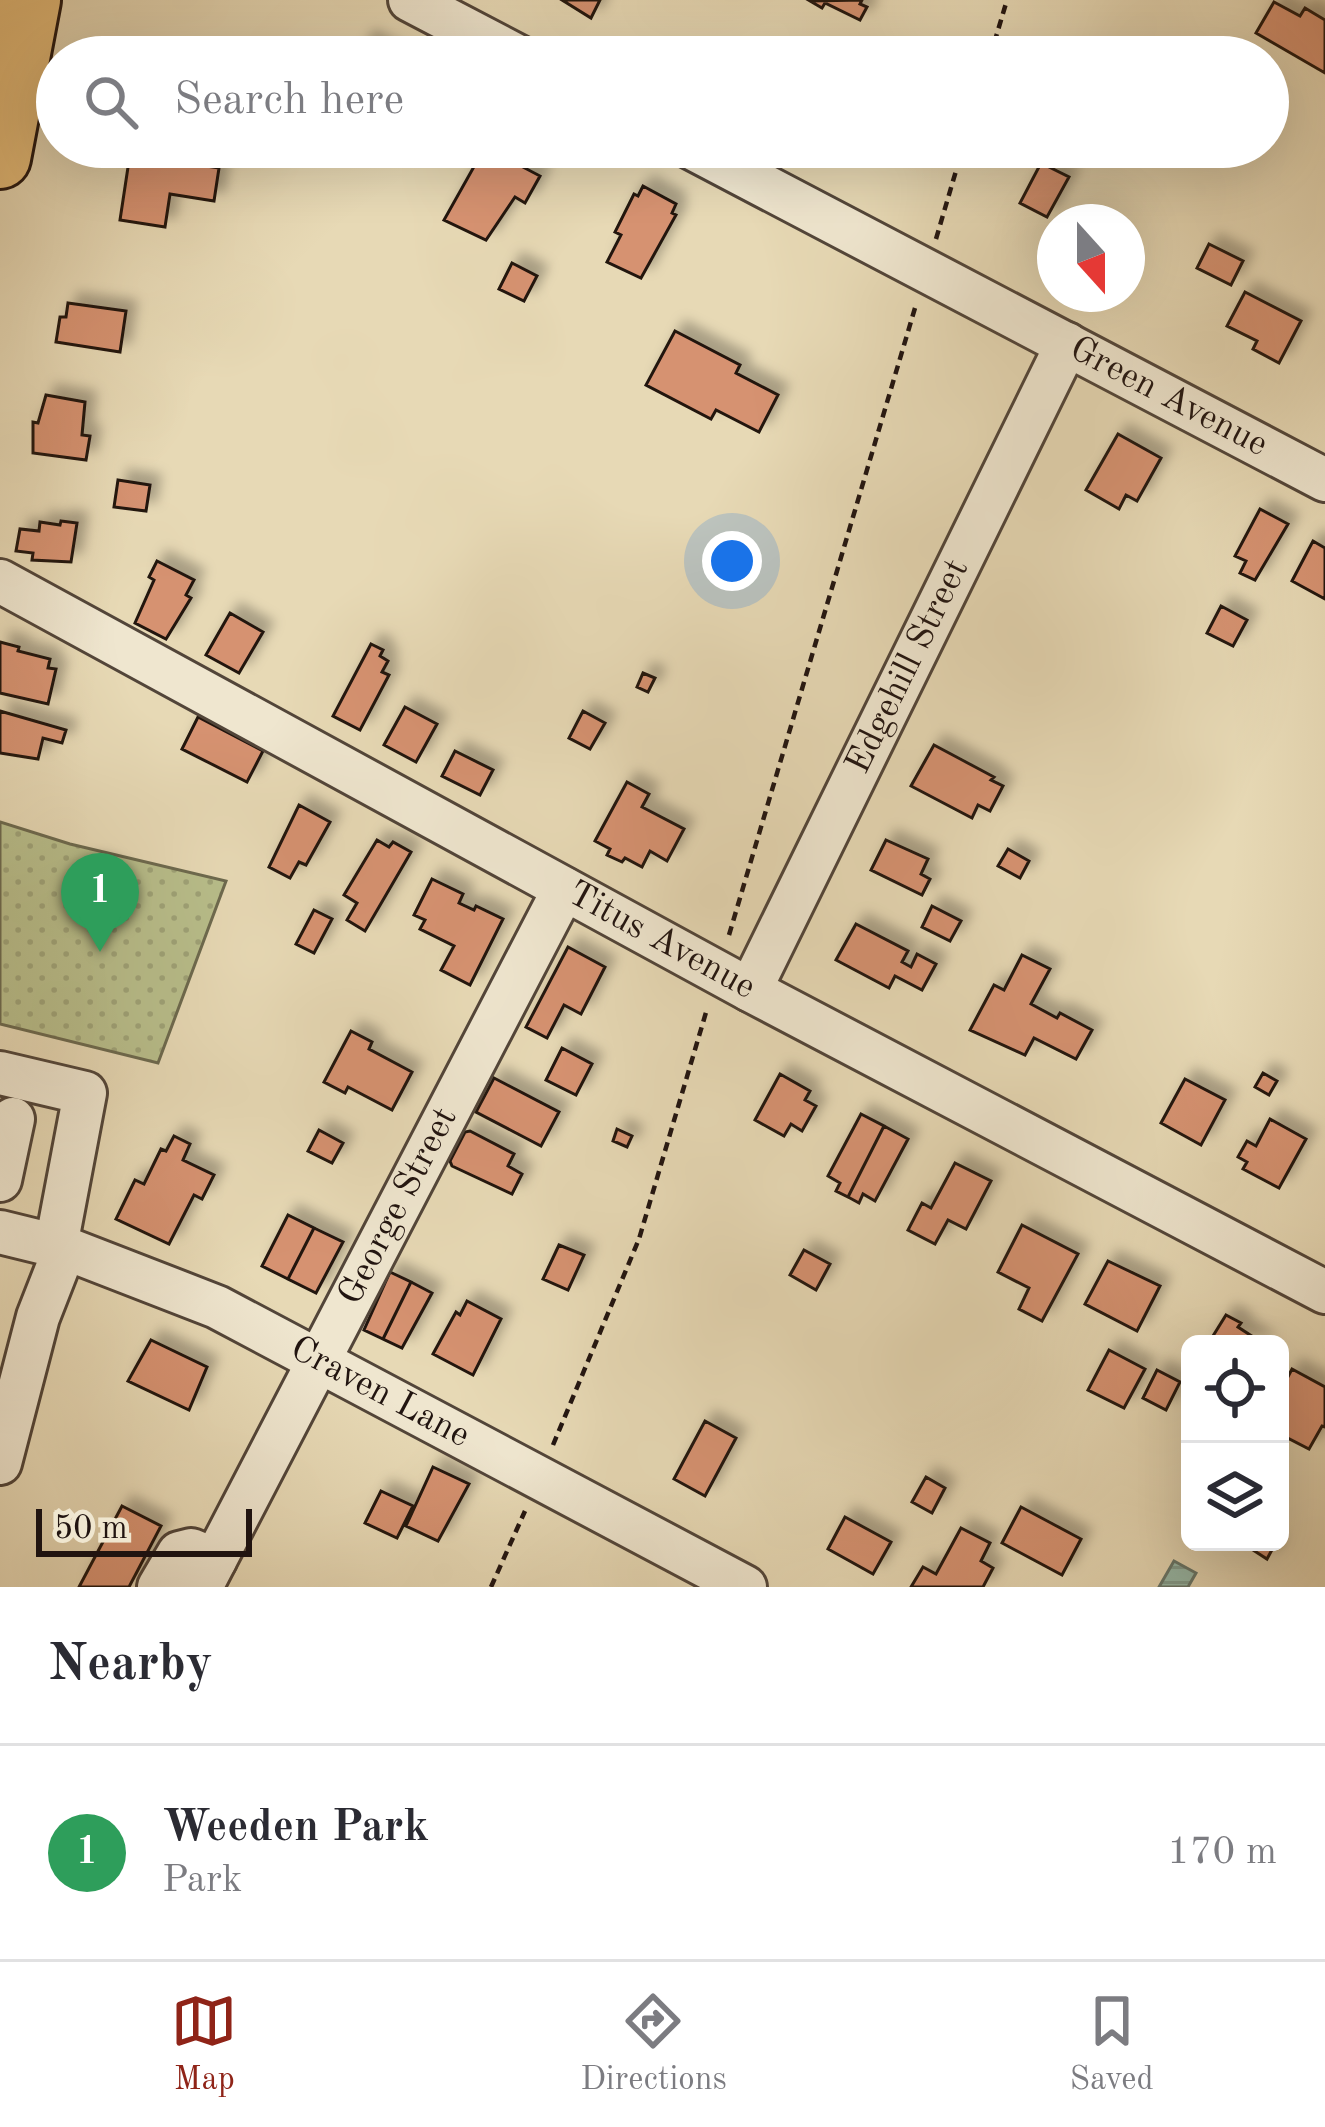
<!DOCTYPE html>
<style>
body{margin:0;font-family:"Old Standard TT",serif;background:#f2f2f3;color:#2b2b33}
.controls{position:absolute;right:36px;bottom:36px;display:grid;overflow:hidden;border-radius:18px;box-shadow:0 12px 48px #0002}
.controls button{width:108px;height:108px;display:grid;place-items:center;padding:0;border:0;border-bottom:3px solid #e1e1e2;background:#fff;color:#2b2b33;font:60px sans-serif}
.compass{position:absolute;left:1037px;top:204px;width:108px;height:108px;border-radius:50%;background:#fff;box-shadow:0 12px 48px #0002;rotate:159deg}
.scale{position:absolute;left:36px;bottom:30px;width:216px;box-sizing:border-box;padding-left:12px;border:6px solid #211410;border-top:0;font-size:33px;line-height:42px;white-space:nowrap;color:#211410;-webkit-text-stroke:9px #efe6cf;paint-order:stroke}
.you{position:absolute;left:732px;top:561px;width:42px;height:42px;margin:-30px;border:9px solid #fff;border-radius:50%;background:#1a73e8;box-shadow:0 0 0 18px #1a73e833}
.badge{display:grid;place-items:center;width:78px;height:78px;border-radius:50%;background:#8f2418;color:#fff;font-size:39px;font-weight:700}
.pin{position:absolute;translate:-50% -99px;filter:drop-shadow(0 3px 6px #0008)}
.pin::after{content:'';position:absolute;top:63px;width:42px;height:36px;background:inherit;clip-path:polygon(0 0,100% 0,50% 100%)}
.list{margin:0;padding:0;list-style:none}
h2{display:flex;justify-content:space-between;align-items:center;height:156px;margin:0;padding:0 48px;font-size:51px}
h2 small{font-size:39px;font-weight:400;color:#7c7c81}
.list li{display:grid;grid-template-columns:78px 1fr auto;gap:36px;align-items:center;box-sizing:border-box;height:216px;padding:0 48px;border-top:3px solid #e1e1e2}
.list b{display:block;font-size:45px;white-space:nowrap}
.list p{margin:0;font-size:39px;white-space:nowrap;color:#7c7c81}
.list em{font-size:39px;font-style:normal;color:#7c7c81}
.icon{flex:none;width:66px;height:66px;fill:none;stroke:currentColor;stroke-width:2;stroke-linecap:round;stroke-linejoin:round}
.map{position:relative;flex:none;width:1325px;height:1587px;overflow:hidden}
.search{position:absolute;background:#fff;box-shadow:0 12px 48px #0002;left:36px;right:36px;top:36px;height:132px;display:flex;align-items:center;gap:30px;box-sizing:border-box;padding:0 42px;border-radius:66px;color:#7c7c81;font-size:45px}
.sheet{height:372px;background:#fff}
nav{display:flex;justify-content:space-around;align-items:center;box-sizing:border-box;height:168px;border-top:3px solid #e1e1e2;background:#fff;font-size:33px;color:#7c7c81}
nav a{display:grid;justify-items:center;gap:6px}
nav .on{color:#8f2418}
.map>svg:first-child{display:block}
.grass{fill:url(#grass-dots);stroke:#6c694e;stroke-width:3}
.water{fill:url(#water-rules);stroke:#68786c;stroke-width:3}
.building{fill:#d69271;stroke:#211410;stroke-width:3;filter:url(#shadow)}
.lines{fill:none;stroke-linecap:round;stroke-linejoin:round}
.minor-casing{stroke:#524539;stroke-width:48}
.highway-casing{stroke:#211410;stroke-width:66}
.path{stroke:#211410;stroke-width:4.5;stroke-dasharray:9 6;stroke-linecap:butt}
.minor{stroke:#efe6cf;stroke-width:42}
.highway{stroke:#e4bc7a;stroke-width:60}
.labels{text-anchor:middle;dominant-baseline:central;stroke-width:10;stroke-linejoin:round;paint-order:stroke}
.street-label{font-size:36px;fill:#211410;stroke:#efe6cf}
</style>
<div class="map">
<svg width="1325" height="1587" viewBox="0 0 1325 1587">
<defs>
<pattern id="grass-dots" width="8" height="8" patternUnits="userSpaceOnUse" patternTransform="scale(3)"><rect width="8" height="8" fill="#b8be8b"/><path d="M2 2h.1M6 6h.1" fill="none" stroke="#9ea277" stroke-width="1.8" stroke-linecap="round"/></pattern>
<pattern id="water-rules" width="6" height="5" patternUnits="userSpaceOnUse" patternTransform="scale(3)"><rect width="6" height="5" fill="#97baaa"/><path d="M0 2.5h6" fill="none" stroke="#829f91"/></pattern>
<filter id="shadow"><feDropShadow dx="10" dy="-10" stdDeviation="6" flood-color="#0004"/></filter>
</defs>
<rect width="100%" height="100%" fill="#e7d9b5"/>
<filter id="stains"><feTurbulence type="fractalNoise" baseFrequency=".00167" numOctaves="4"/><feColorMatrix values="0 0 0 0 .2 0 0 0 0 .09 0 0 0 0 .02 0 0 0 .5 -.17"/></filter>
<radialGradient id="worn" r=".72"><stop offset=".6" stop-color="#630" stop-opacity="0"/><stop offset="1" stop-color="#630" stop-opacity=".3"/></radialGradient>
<path class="grass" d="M0,822l70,22 156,37 -68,182 -158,-39z"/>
<path class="water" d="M1174,1561l22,12 -8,14h-29z"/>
<path class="building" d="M562,0h38l-9,18z
M862,0l-2,4 7,3 -7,13 -35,-17 -3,5 -12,-7z
M1274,2l26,14 5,-8 20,12v53l-69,-40z
M365,40l31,17h-40z
M485,147l55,29 -15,27 -10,-6 -29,43 -42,-20z
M130,154l89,14 -5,33 -44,-7 -5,33 -45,-7z
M1041,163l28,14 -22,40 -27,-14z
M643,186l33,18 -4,9 4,2 -35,63 -34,-16 14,-27 -6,-3 19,-38 4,2z
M1209,244l34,17 -12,24 -34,-17z
M512,263l25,13 -13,25 -25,-12z
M1245,292l56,29 -22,42 -26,-14 4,-8 -30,-15z
M68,303l58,8 -6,41 -64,-10 4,-25h6z
M675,331l65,34 -4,8 42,22 -19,37 -43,-22 -5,9 -65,-34z
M46,395l39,7 -3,33 8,1 -4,24 -53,-7v-31l5,1z
M1118,434l43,24 -24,43 -11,-6 -7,14 -33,-19z
M118,480l32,5 -4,26 -32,-4z
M1260,509l28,15 -33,56 -15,-7 6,-12 -11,-5z
M61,521l16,2 -6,39 -39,-2 1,-7 -17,-2 4,-22 19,2 1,-9 20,3z
M1313,541l12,7v51l-33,-18z
M157,561l37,19 -8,15 5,3 -25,41 -31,-16 19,-43 -5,-3z
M1221,606l26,14 -14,26 -26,-13z
M230,613l33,19 -24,41 -33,-18z
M0,642l19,5 -1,4 32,8 -2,9 8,1 -8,35 -48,-11z
M371,644l12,6 -3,6 8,5 -6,11 7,3 -29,55 -27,-14z
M643,673l12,5 -7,14 -11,-5z
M405,707l32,17 -21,38 -32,-17z
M0,711l66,19 -4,13 -19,-5 -5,21 -38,-6z
M583,711l22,12 -15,26 -21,-11z
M198,717l65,34 -16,31 -65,-33z
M934,745l60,32 -3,3 12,6 -13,25 -12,-6 -6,13 -61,-32z
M455,751l38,19 -13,25 -38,-19z
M627,782l22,12 -7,13 42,22 -17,32 -17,-10 -8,16 -17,-9 -3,4 -15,-7 3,-6 -15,-8z
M299,805l31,17 -24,43 -7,-3 -9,16 -21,-11z
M377,840l12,7 4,-5 18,10 -46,79 -18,-11 10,-17 -13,-8z
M886,840l42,19 -7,15 9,5 -8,16 -51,-25z
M1008,849l21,12 -9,17 -22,-12z
M432,879l31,15 -4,9 15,7 2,-4 27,13 -33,66 -29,-15 13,-24 -34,-17 5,-9 -11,-5z
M932,906l29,15 -11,20 -28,-14z
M314,910l18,9 -18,34 -18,-9z
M856,924l52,27 -6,11 9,5 6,-13 19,10 -14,26 -27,-14 -6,12 -53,-28z
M568,947l37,20 -24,47 -17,-9 -17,33 -21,-11z
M1022,955l28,14 -19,35 26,14 3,-5 32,17 -16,29 -42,-21 -9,17 -55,-25 24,-45 10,5z
M351,1031l21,11 -3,7 43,23 -20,38 -44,-23 -3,6 -21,-11z
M562,1048l30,16 -16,31 -30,-15z
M1263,1073l14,8 -8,14 -14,-8z
M780,1074l30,17 -5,9 11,6 -14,25 -11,-7 -7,12 -29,-16z
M494,1078l65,34 -18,34 -65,-34z
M1185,1079l40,21 -24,45 -40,-22z
M861,1114l23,12 -36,71 -12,-6 4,-8 -12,-7z
M1270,1119l36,20 -27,49 -36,-19 4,-7 -9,-5 9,-16 9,5z
M884,1126l24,13 -33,62 -12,-7 -4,9 -11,-6z
M617,1129l15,7 -5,11 -14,-6z
M319,1130l24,13 -11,20 -24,-12z
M470,1131l44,23 -6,12 14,8 -10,20 -60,-28 -2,-5 15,-29z
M174,1136l16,8 -7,16 31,15 -12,24 -8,-4 -25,49 -53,-25 19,-39 9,4 17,-35 5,2z
M955,1163l36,18 -25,48 -18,-9 -13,24 -27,-14 14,-27 9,5z
M288,1215l26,13 -26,51 -26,-13z
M1022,1225l56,29 -36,67 -23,-12 10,-21 -31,-16z
M314,1228l29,14 -27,51 -28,-14z
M559,1245l25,10 -16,35 -25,-11z
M804,1250l26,14 -14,26 -26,-15z
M1108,1261l52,25 -23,45 -52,-27z
M390,1272l21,10 -28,57 -19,-9z
M411,1282l21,11 -30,55 -19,-9z
M467,1301l34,18 -28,56 -40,-21 23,-42 4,3z
M1226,1315l15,8 -3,4 26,17h-56z
M151,1340l56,27 -18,43 -61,-29z
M1109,1350l36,19 -21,39 -36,-18z
M1292,1369l33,18v40l-3,-1 -13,23 -29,-15v-42z
M1157,1370l23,12 -14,28 -23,-12z
M705,1421l31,17 -31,58 -31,-17z
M433,1467l36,17 -31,57 -32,-15z
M926,1477l19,11 -13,25 -20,-11z
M381,1491l32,15 -16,32 -32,-15z
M122,1506l39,20 -32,61h-50z
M1021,1507l60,32 -19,36 -60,-32z
M845,1517l46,25 -18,32 -45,-25z
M961,1528l29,15 -9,18 12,7 -10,19h-72l12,-20 13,7z
M1257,1542l17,4 -7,13 -14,-9z"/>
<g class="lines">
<defs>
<g id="minor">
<path d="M410,0l109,57"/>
<path id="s1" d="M690,147l635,333"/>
<path id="s2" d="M0,581l750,409 575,302"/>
<path id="s3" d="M750,990l317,-646"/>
<path d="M0,1073l85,20 -29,153"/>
<path d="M0,1180l13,-61"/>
<path id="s4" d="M0,1232l65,16 152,59 528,280"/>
<path d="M0,1463l38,-146 27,-69"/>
<path d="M159,1587l20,-34 12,-3 24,10"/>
<path id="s5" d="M201,1587l363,-698"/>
</g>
<path id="highway" d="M0,158l30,-158"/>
</defs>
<use href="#minor" class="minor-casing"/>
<use href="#highway" class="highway-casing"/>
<path class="path" d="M990,57l17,-57
M936,239l27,-92
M729,935l186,-627
M553,1445l86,-206 68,-230
M491,1587l34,-76"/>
<use href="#minor" class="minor"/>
<use href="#highway" class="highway"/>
</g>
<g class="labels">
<g class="street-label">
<text stroke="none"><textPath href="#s1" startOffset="540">Green Avenue</textPath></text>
<text stroke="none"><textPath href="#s3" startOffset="360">Edgehill Street</textPath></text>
<text stroke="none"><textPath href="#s2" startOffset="753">Titus Avenue</textPath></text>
<text stroke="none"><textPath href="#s5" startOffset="429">George Street</textPath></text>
<text stroke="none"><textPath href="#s4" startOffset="414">Craven Lane</textPath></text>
</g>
</g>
<rect width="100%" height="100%" filter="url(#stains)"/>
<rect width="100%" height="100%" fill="url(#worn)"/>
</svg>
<div class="controls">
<button><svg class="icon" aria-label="locate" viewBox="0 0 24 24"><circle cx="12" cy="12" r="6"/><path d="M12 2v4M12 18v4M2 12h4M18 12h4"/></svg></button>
<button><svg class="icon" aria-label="layers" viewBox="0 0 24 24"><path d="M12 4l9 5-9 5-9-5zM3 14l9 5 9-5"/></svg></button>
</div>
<svg class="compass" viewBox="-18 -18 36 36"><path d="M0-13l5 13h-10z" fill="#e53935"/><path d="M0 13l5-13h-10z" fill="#7c7c81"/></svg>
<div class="scale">50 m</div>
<div class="you"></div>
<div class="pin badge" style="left:100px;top:952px;background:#2e9e5b">1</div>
<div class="search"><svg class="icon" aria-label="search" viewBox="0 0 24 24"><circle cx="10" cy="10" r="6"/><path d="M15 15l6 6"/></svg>Search here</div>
</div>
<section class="sheet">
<h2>Nearby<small></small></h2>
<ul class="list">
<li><span class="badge" style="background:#2e9e5b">1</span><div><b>Weeden Park</b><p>Park</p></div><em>170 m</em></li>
</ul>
</section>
<nav>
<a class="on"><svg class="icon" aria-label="map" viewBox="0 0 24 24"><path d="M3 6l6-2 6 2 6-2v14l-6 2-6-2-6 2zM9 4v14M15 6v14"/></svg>Map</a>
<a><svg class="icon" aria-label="directions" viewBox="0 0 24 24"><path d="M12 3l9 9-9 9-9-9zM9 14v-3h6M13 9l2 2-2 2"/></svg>Directions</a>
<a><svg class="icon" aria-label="saved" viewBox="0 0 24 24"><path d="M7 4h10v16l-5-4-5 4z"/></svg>Saved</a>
</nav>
